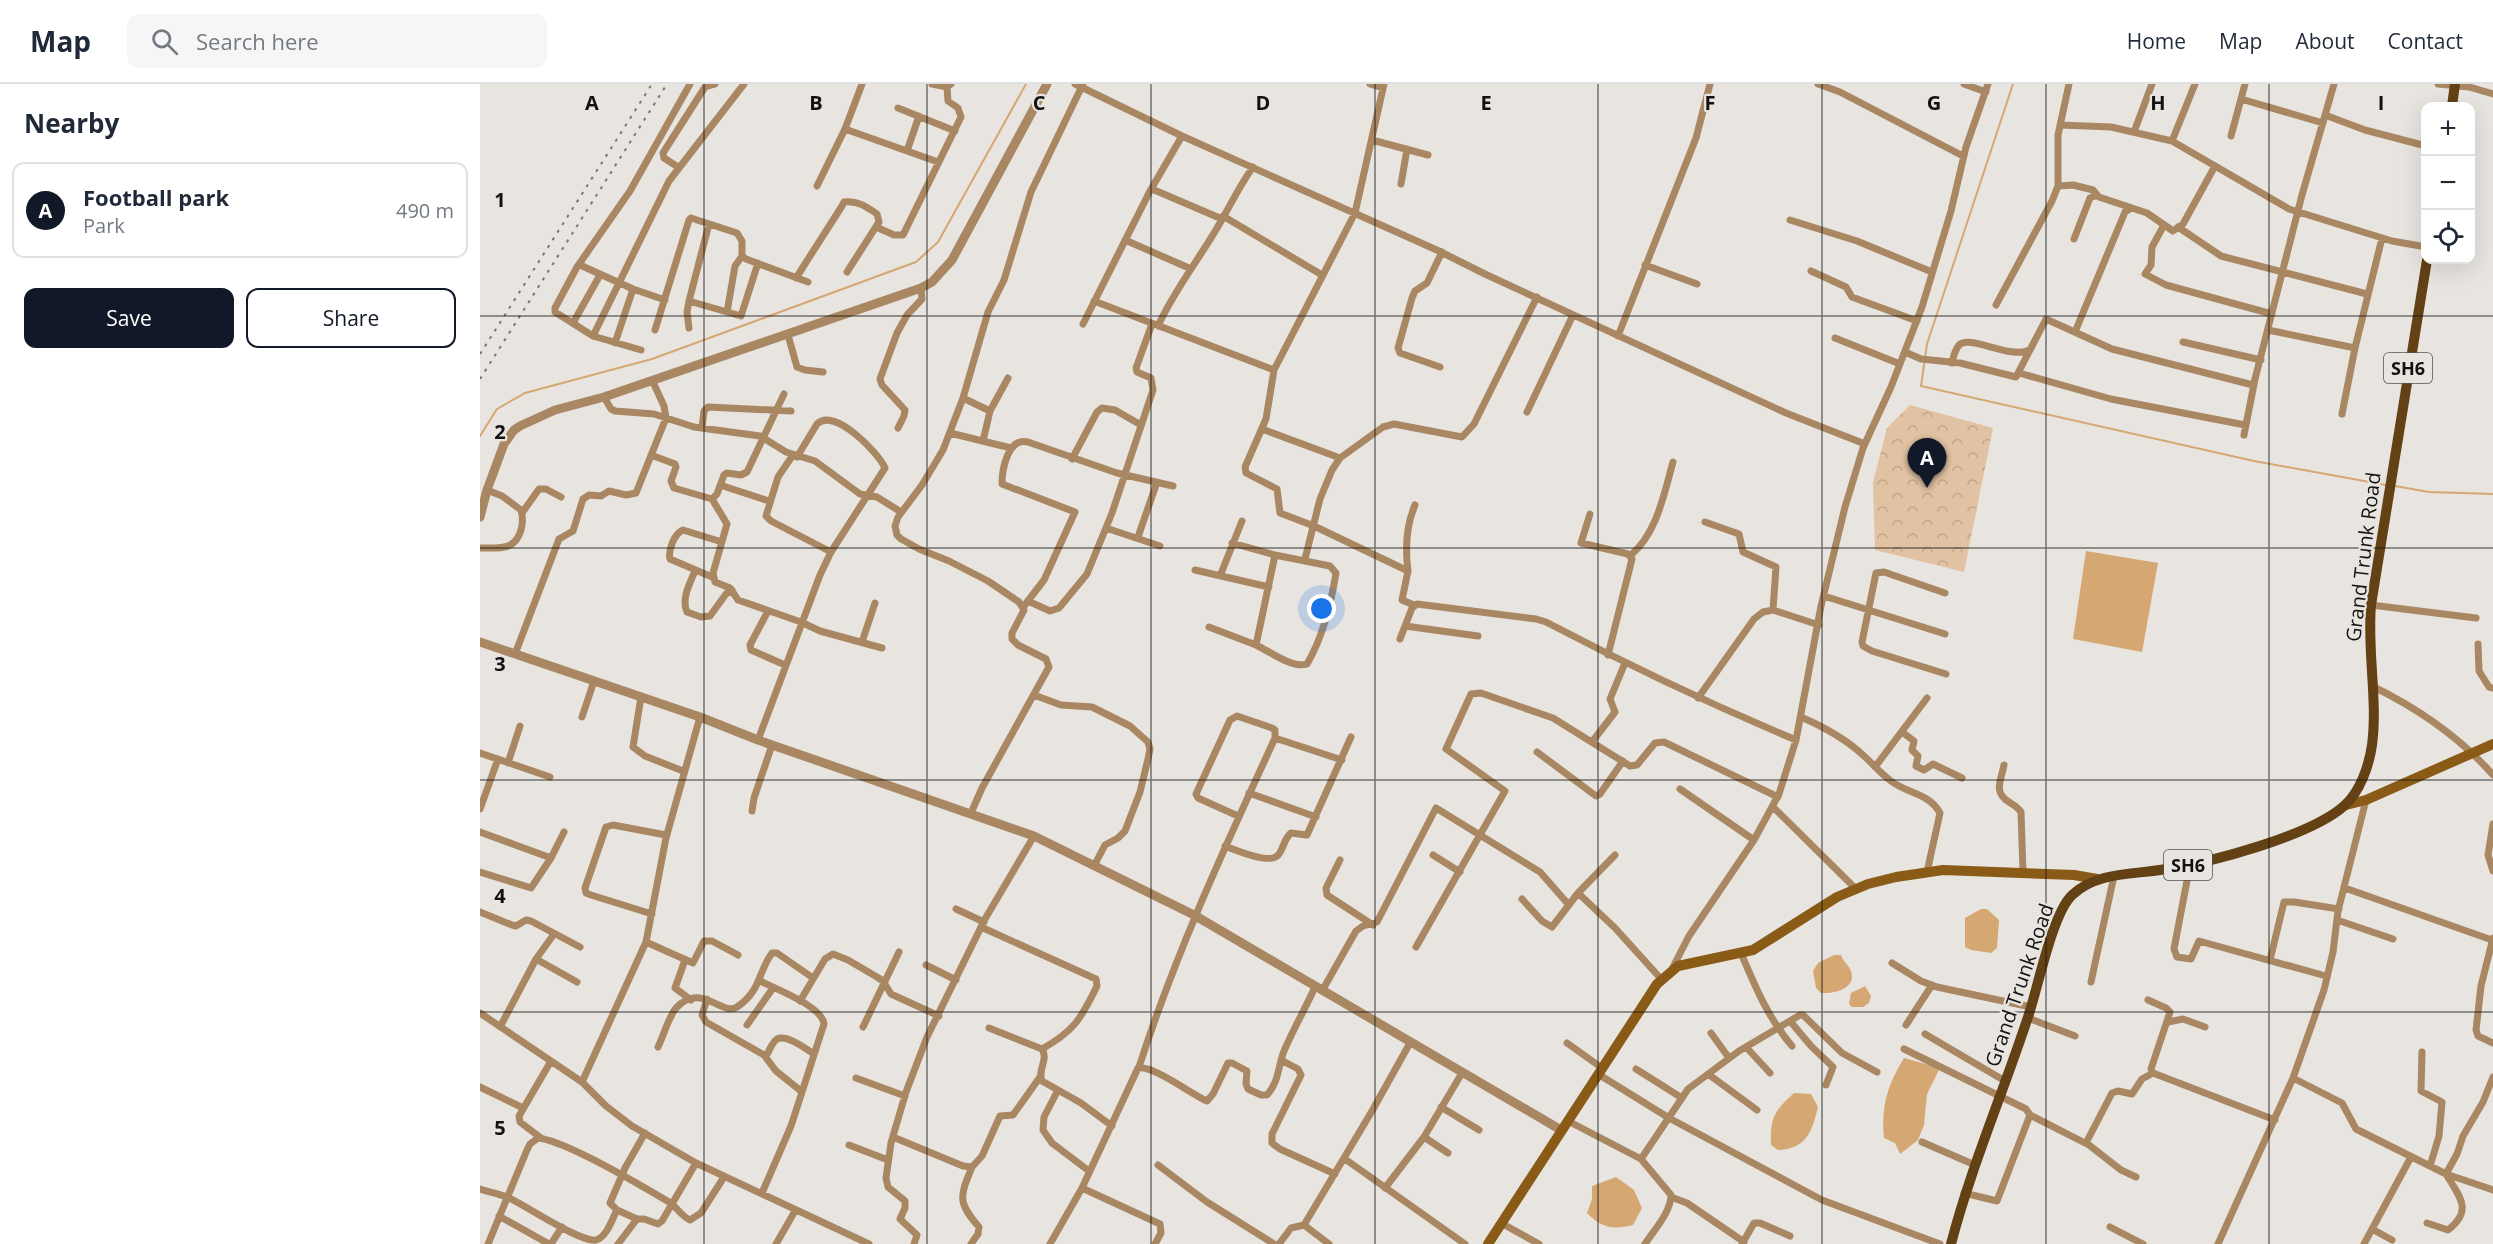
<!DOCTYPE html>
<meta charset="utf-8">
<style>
body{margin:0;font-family:"Open Sans",sans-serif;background:#f6f6f7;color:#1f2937}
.controls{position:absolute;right:18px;top:18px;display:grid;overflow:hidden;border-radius:12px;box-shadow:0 6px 24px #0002}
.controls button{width:54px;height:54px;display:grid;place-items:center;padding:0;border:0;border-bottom:2px solid #e0e1e3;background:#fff;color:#1f2937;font:30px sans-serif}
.you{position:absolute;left:842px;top:525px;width:21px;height:21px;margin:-15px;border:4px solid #fff;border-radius:50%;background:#1a73e8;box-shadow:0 0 0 9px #1a73e833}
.badge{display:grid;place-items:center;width:39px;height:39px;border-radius:50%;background:#111827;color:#fff;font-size:20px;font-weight:700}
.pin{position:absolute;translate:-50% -50px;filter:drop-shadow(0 2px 3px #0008)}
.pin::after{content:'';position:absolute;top:32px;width:21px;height:18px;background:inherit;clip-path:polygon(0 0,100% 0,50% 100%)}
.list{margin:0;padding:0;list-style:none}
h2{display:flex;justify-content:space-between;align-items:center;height:78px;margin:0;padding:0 24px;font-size:26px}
h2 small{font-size:20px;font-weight:400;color:#747a83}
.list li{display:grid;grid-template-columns:39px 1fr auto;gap:18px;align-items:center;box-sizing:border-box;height:96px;margin:0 12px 12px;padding:0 12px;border:2px solid #e0e1e3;border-radius:12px}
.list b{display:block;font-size:22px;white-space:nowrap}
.list p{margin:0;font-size:20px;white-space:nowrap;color:#747a83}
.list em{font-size:20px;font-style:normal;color:#747a83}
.actions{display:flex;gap:12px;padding:18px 24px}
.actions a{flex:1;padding:14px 0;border:2px solid #111827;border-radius:12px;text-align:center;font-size:21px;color:#111827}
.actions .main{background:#111827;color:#fff}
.icon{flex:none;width:33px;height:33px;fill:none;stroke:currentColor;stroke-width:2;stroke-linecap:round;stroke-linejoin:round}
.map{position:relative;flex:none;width:2013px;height:1160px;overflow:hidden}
header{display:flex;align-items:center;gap:36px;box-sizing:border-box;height:84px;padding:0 30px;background:#fff;border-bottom:2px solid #e0e1e3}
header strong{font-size:28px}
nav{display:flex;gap:33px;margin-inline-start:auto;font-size:21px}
.search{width:420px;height:54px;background:#f6f6f7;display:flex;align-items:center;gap:15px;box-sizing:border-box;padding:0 21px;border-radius:12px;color:#747a83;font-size:22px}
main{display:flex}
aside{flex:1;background:#fff}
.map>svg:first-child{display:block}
.park{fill:url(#park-crowns)}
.water{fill:#d5a772}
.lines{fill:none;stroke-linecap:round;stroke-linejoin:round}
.stream{stroke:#d5a772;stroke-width:2}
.minor{stroke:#a98762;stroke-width:7}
.tertiary{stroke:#a98762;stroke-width:9}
.secondary{stroke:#8a5a17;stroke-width:10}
.primary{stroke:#634114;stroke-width:10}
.rail{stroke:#7a7875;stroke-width:2;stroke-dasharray:3 6;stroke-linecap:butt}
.grid{fill:none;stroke:#131210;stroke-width:1.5;stroke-opacity:0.55}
.labels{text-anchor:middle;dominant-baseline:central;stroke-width:4.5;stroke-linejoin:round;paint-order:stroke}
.shield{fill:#e8e4e0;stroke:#53514e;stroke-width:1.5}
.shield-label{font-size:18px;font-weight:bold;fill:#131210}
.street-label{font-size:20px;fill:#131210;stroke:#e8e4e0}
.grid-label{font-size:20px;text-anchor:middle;font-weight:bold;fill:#131210;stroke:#e8e4e0;stroke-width:4.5;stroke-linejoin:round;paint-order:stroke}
</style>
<header>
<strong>Map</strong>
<div class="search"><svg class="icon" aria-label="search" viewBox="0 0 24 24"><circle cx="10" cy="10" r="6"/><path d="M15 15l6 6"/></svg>Search here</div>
<nav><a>Home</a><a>Map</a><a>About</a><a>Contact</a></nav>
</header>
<main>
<aside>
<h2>Nearby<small></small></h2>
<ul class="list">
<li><span class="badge">A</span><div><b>Football park</b><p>Park</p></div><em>490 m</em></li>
</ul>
<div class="actions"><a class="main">Save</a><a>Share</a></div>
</aside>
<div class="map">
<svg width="2013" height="1160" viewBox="0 0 2013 1160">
<defs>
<pattern id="park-crowns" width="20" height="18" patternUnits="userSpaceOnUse" patternTransform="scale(1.5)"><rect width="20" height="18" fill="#e1c3a3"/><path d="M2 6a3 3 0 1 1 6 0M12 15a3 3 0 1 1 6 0" fill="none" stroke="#c0a68b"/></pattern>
</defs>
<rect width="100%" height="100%" fill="#e8e4e0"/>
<path class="park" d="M1430,321l83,23 -29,144 -89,-22 -2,-68 14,-54z"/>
<path class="water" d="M1606,467l72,12 -16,89 -69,-13z
M1501,825h6l12,11 -2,28 -6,5 -20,-3 -6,-3v-29z
M1354,871h7c2,7 8,10 10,16 6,18 -18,23 -30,22l-5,-5 -3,-17 5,-8z
M1385,902l6,10 -2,7 -6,4h-11l-3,-3 2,-11z
M1424,974l36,10 -13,26 -3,31 -6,15 -18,14 -5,-11 -11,-5c-3,-32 3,-52 20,-80z
M1314,1009l17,1 7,13c-6,25 -12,42 -40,43l-7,-5c-1,-27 3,-34 23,-52z
M1136,1093l18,13 8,18 -9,17c-20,5 -32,3 -46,-12l5,-14v-13z"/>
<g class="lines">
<path class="stream" d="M1533,0l-86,260 -6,42 333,75 132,24
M0,352l17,-27 28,-16 127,-34 264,-97 22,-20 88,-158
M1915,402l34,6 64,2"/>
<path class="minor" d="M452,0l15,3 4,-3
M595,0l107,52 257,115 48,24 299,138 79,31
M890,0l13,4
M1338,0l22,8 123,64
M1484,0l22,8
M1958,0l31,3 24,7
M1761,15l82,24
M418,24l57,23
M1845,31l40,15 61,16
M1580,41l51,2 61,14 117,68 103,32 34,6
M365,45l93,33
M1654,48l18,-48
M1751,52l14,-52
M892,56l56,15
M1692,57l23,-57
M427,67l12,-35
M198,83l-14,-9 -1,-5 42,-66 10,-3
M921,100l6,-35
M337,102l28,-57 17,-45
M1578,102l15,-1 20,5 6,7 48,16 26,18 10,-7 32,-58
M672,105l70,30
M743,132l99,59
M1310,136l67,21 75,31
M1684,141l-12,22 -1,18 -6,9 21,11 106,29
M396,143l18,8h9l58,-118 -3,-9 -10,-7 -1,-14
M1698,143l43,29 146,38
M1594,155l16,-41 7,-3
M645,156l64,28
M100,181l53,24 32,11
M1165,181l52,19
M1331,187l35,16 6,10 65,24
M316,194l46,-72 2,-4c13,-2 23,5 33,12l2,8 -32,50
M209,217l52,15 17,-53
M614,217l180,69 -8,49 -21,48 1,6 31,16 3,24 34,13 94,45 -6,29 12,5
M1516,221l56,-104 6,-15v-51l11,-51
M247,228l8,-46 7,-10
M93,239l27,-48
M603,240l67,-133 32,-55
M678,242c17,-37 42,-68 62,-103 11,-19 20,-38 33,-56
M209,244l-2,-16 2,-11 20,-77
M175,246l34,-110 2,-2 46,15 5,8v15l4,3 62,23
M1788,246l87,18
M1595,248l50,-120 6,-4
M308,251l9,32 8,3 18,2
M113,252l76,-155 75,-97
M1138,252l78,-198 14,-54
M1355,254l65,26
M1703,258l78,18
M135,259l18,-54
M161,266l-48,-14 -38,-24v-4l22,-41 53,-76 60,-107
M1425,268l16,7 39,4 56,14 30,-58 66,30 141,36
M1472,279c1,-5 3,-13 7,-18 11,-11 51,15 71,5
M960,283l-40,-14 -2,-5 14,-50 3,-7 12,-8 15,-31
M794,286l81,-157 29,-129
M1539,289l92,26 134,26
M124,313l7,12 4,2 39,3 40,13 66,9 26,16 29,9 45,33 17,3 24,15
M483,314l27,13
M1047,328l46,-97
M1862,330l13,-66 27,-110
M222,344l2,-17 4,-4 83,4
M418,344l6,-12 1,-6 -23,-25 -2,-6 17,-46 10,-18 15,-16 -1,-11
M782,345l78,29
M470,349l61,15
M1764,351l11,-56 47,-184 32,-111
M503,357l7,-30 18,-33
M171,371l24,9 1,3 -5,14 3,7 38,11 5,-5 7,-19 3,-2 14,2 6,-3 37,-78
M313,371l-15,22 -12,39 5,5 60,31
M592,375l25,-47 5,-4 13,2 26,15
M240,401l49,16
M232,415l15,25 -14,49 2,9 15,6 8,12 63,22 19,9 62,17
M42,429l17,-24h7l15,8
M1110,430l-9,29 47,11 4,5 -24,96
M1225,438l34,12 4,18 33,15 -3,43 46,15
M626,444l54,18
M658,453l19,-55
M752,459l43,12
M0,464c19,0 35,3 41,-18 2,-7 2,-13 0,-20l-19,-14 -15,-6
M1151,471c26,-22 33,-61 42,-93
M825,475l15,-60 12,-29 8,-12 43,-31 11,-3 68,13 12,-13 63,-127
M715,486l74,17
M215,487c-5,12 -14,28 -8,41l14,5 9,-1 16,-22 6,-4
M928,487c-3,-23 -2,-45 7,-66
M740,492l22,-55
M232,493l-42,-18c-2,-9 4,-25 13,-29l39,12
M1465,509l-61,-21 -8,1 -14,69 1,4 9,5 74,23
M1344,512l121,38
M548,517l22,10 9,-3 28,-34 25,-61 41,-123 -2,-12 -14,-6 -1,-4 16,-44
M1891,521l105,13
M544,522l20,-26 31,-68 -73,-28c0,-15 6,-47 26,-42l89,31 56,13
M288,527l-18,34 1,5 34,15
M925,542l73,10
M729,543l47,18 19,-90 55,11 6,7c-5,31 -13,64 -29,91 -14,5 -38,-13 -51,-19
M920,555l12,-31 5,-4 119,15 10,3c82,43 164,82 250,118
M382,558l13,-39
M1998,560l1,27 10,16 4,1
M35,570l44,-115 14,-8 10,-32 6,-4 12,1 8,-5 17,4 10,-2 30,-75 -2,-12 -12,-26
M1892,602c45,22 87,50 121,89
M554,611l27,10 31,2 38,19 18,16 2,7 -2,10 -8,33 -15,39 -7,7 -13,7 -11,21
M161,613l-8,50 12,9 38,15
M1218,614l56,-79 9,-7 10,-2
M102,633l12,-36
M1321,633c23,10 44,21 63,39 9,8 17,18 27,25 17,13 38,12 49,32l-13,59
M1422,648l12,9 -2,9 6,6 -2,10 8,4 9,-6 29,14
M795,654l67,22
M278,656l62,-165 11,-23 54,-84c-7,-16 -51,-61 -68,-44l-20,33
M1112,658l23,-30 -5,-13 15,-36
M1057,668l59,44 4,-2 23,-33
M0,669l70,24
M28,679l12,-37
M1524,681c-3,16 -11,27 5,37 5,3 9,5 12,10l2,60
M1395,683l52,-69
M1200,705l74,51
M769,709l67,24
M1293,723l83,82
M0,725l18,-50
M272,727l2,-13 18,-53
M491,729l11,-25 67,-121 -3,-8 -28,-14 -6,-6v-6l12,-23 -5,-8 -31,-21 -39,-20 -30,-12 -18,-10 -4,-4 -2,-9 3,-9 24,-32 21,-35 20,-52 25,-86 16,-32 27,-88 52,-108
M2013,740l-5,31 5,16
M0,748l71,26
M745,762c11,4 47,20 54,8 5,-7 5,-15 12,-21l16,2 44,-98
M953,771l27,17
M860,776l-14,28 1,7 46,30
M1710,781l-16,84 3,8 14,2 8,-18 127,35
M0,788l51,16 20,-30 13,-26
M1865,804l147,52
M1098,809l37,35 47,52
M1042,815l20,22 10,6 26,-34 37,-38
M476,825l28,13
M0,828l32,13 4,1 10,-6 5,1 49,26
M172,830l-61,-19 -5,-2 -1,-5 21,-61 7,-2 53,10
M1857,836l56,19
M501,843l115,52 1,7c-16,33 -23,45 -55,63
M2013,854l-12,48 -5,44 2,6 15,7
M166,858l47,21 11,-22h8l26,14
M936,863l89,-156 -59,-42 25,-55 10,-1 72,25 77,48 7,-1 18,-22 9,-1 114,55
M1261,869c14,33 27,65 51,93
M56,875l41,23
M205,876l-10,28 16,12
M1790,876l14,-58h10l45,7
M1412,879l29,18 16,6 94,20
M446,881l30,15
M1192,885l17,-33 65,-96 25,-46 17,-54 25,-134 24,-99 18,-59 28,-61 31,-80 29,-96 15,-64 22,-63
M280,897c16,8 62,25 64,43l-33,102 -29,67
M1611,898l23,-106
M842,907l34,-60 7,-5 14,-4 59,-114 104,64 29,33
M227,915l-5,16 4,7 58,33 12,16 25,20
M1668,916l18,8 4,4 -19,57 2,4 122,47
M320,917l25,-42 8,-5 15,6 29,17 6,4 8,13 48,22
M0,929l102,69 24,24 26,20 64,37 173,81
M1548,934l47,18
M1310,937l21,25 22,21 -7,18
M1688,938l15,-3 22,8
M267,941l26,-37
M1426,941l26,-40
M20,943l36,-68 18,-25
M383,943l36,-75
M509,944l53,21c7,10 -5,21 0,32l39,22 31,23
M1231,949l18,25
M1445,950l80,47
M1087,959l35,25
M178,963c6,-12 10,-29 18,-39 25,-27 46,9 61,-1 24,-16 21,-35 35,-54h5l36,25
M1266,963l24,26
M1424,965l122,60 4,6 59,30 32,25 15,7
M1942,968l-1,39 21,11 -3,34 -9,30
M286,972c3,-4 6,-14 11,-17 10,-5 29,10 37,15
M801,976l17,9 3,6 -29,59v9l8,6 55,25
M659,983c37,-115 86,-220 136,-329v-8l-3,-2 -35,-12 -7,4 -34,74 2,4 40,18
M1156,985l46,29
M1118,990l71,44 153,82 118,44
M1228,990l49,36
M376,994l49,18
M1813,994l31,-88 9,-38 5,-41 28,-111
M102,998l64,-140 20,-104 34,-121
M0,1003l43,21
M578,1006l-14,27 -1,13 9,13 37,28
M961,1023l38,23
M1088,1037l73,38 47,-70 51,-38 61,-36h3l39,38 35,19
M413,1053l70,29 9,1 10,-11 18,-40 13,-1 27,-38
M944,1053l24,16
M61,1054l-21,-16 -1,-6 32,-55
M1442,1058l53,23
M1606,1059l26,-50 6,-2 14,3 10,-15 11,-6
M369,1061l39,15
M865,1075l120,85
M1161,1075l30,36c0,17 -17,35 -26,49
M678,1081l49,37 67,42
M602,1104l78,36 1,9 -6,11
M905,1104l39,-51 38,-64
M0,1105c9,3 19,5 27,8 18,8 74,46 89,43 11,-3 16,-21 21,-30
M1484,1109l33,8 33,-86
M1191,1113l16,6 57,39
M19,1132l50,28
M157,1135l-20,-9 -7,-7 15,-35 20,-35
M1021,1139l38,21
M1947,1139l21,7c26,-20 11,-34 -2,-56l11,-20 6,-18 20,-34 10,-25
M824,1141l25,19
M1630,1143l33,17
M1892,1145l20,11
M8,1160l39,-94 3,-6 8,-6c29,3 104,48 131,64 8,5 12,14 21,18l11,-7 23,-36
M71,1160l11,-17
M138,1160l19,-25h7l14,5 4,-3 34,-58
M296,1160l19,-33
M434,1160l3,-9 -17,-16 5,-11v-7l-17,-14 -2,-9 5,-35 15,-51 21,-55 58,-118 49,-83
M491,1160l7,-10 1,-7c-22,-25 -19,-31 -7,-60
M570,1160l32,-56 56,-120c15,-3 53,26 69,33l6,-7 15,-31h4l15,8 -1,13 2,5 13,6h6c12,-13 11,-29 17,-44 9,-21 21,-42 31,-64
M799,1160l12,-16 13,-3 68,-114 38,-68
M1262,1160l12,-21h6l30,13
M1738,1160l75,-166 49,25 14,26 90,45 47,16
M1884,1160l47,-87"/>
<path class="tertiary" d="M0,433l7,-27 17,-46 10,-14 6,-4 35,-16 49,-13 317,-109 11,-6 20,-22 95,-176
M0,558l220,75 58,23 276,96 160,79 367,215"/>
<path class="secondary" d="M1866,721l20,-5 127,-56
M1008,1160l169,-260 21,-18 75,-16 84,-53 31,-13 28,-7 47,-7 131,5 23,4"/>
<path class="primary" d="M1972,22l3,-22
M1471,1160c20,-77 52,-151 77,-227 10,-29 24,-103 44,-122 26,-24 62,-20 94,-26 46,-7 144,-33 178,-63 16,-14 25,-40 28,-61 6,-45 -5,-93 -1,-140l56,-345"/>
<path class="rail" d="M0,270l172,-270
M0,295l187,-295"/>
</g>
<path class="grid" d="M224,0v1160M447,0v1160M671,0v1160M895,0v1160M1118,0v1160M1342,0v1160M1566,0v1160M1789,0v1160M0,232h2013M0,464h2013M0,696h2013M0,928h2013"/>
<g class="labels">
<g class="shield">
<rect x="1904" y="269" width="48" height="30" rx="4.5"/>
<rect x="1684" y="766" width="48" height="30" rx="4.5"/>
</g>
<g class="shield-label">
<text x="1928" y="284">SH6</text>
<text x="1708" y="781">SH6</text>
</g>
<g class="street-label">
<text transform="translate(1883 473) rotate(-83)">Grand Trunk Road</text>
<text transform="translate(1539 901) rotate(-71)">Grand Trunk Road</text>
</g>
</g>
<g class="grid-label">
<text x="112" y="26">A</text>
<text x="336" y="26">B</text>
<text x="559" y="26">C</text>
<text x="783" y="26">D</text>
<text x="1006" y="26">E</text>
<text x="1230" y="26">F</text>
<text x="1454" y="26">G</text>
<text x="1678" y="26">H</text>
<text x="1901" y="26">I</text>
<text x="20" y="123">1</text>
<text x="20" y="355">2</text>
<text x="20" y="587">3</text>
<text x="20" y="819">4</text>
<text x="20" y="1051">5</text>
</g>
</svg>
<div class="controls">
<button>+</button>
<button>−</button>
<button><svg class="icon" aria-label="locate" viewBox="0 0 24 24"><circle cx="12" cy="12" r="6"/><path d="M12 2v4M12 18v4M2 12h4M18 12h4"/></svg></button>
</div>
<div class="you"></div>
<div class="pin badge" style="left:1447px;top:404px">A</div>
</div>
</main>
